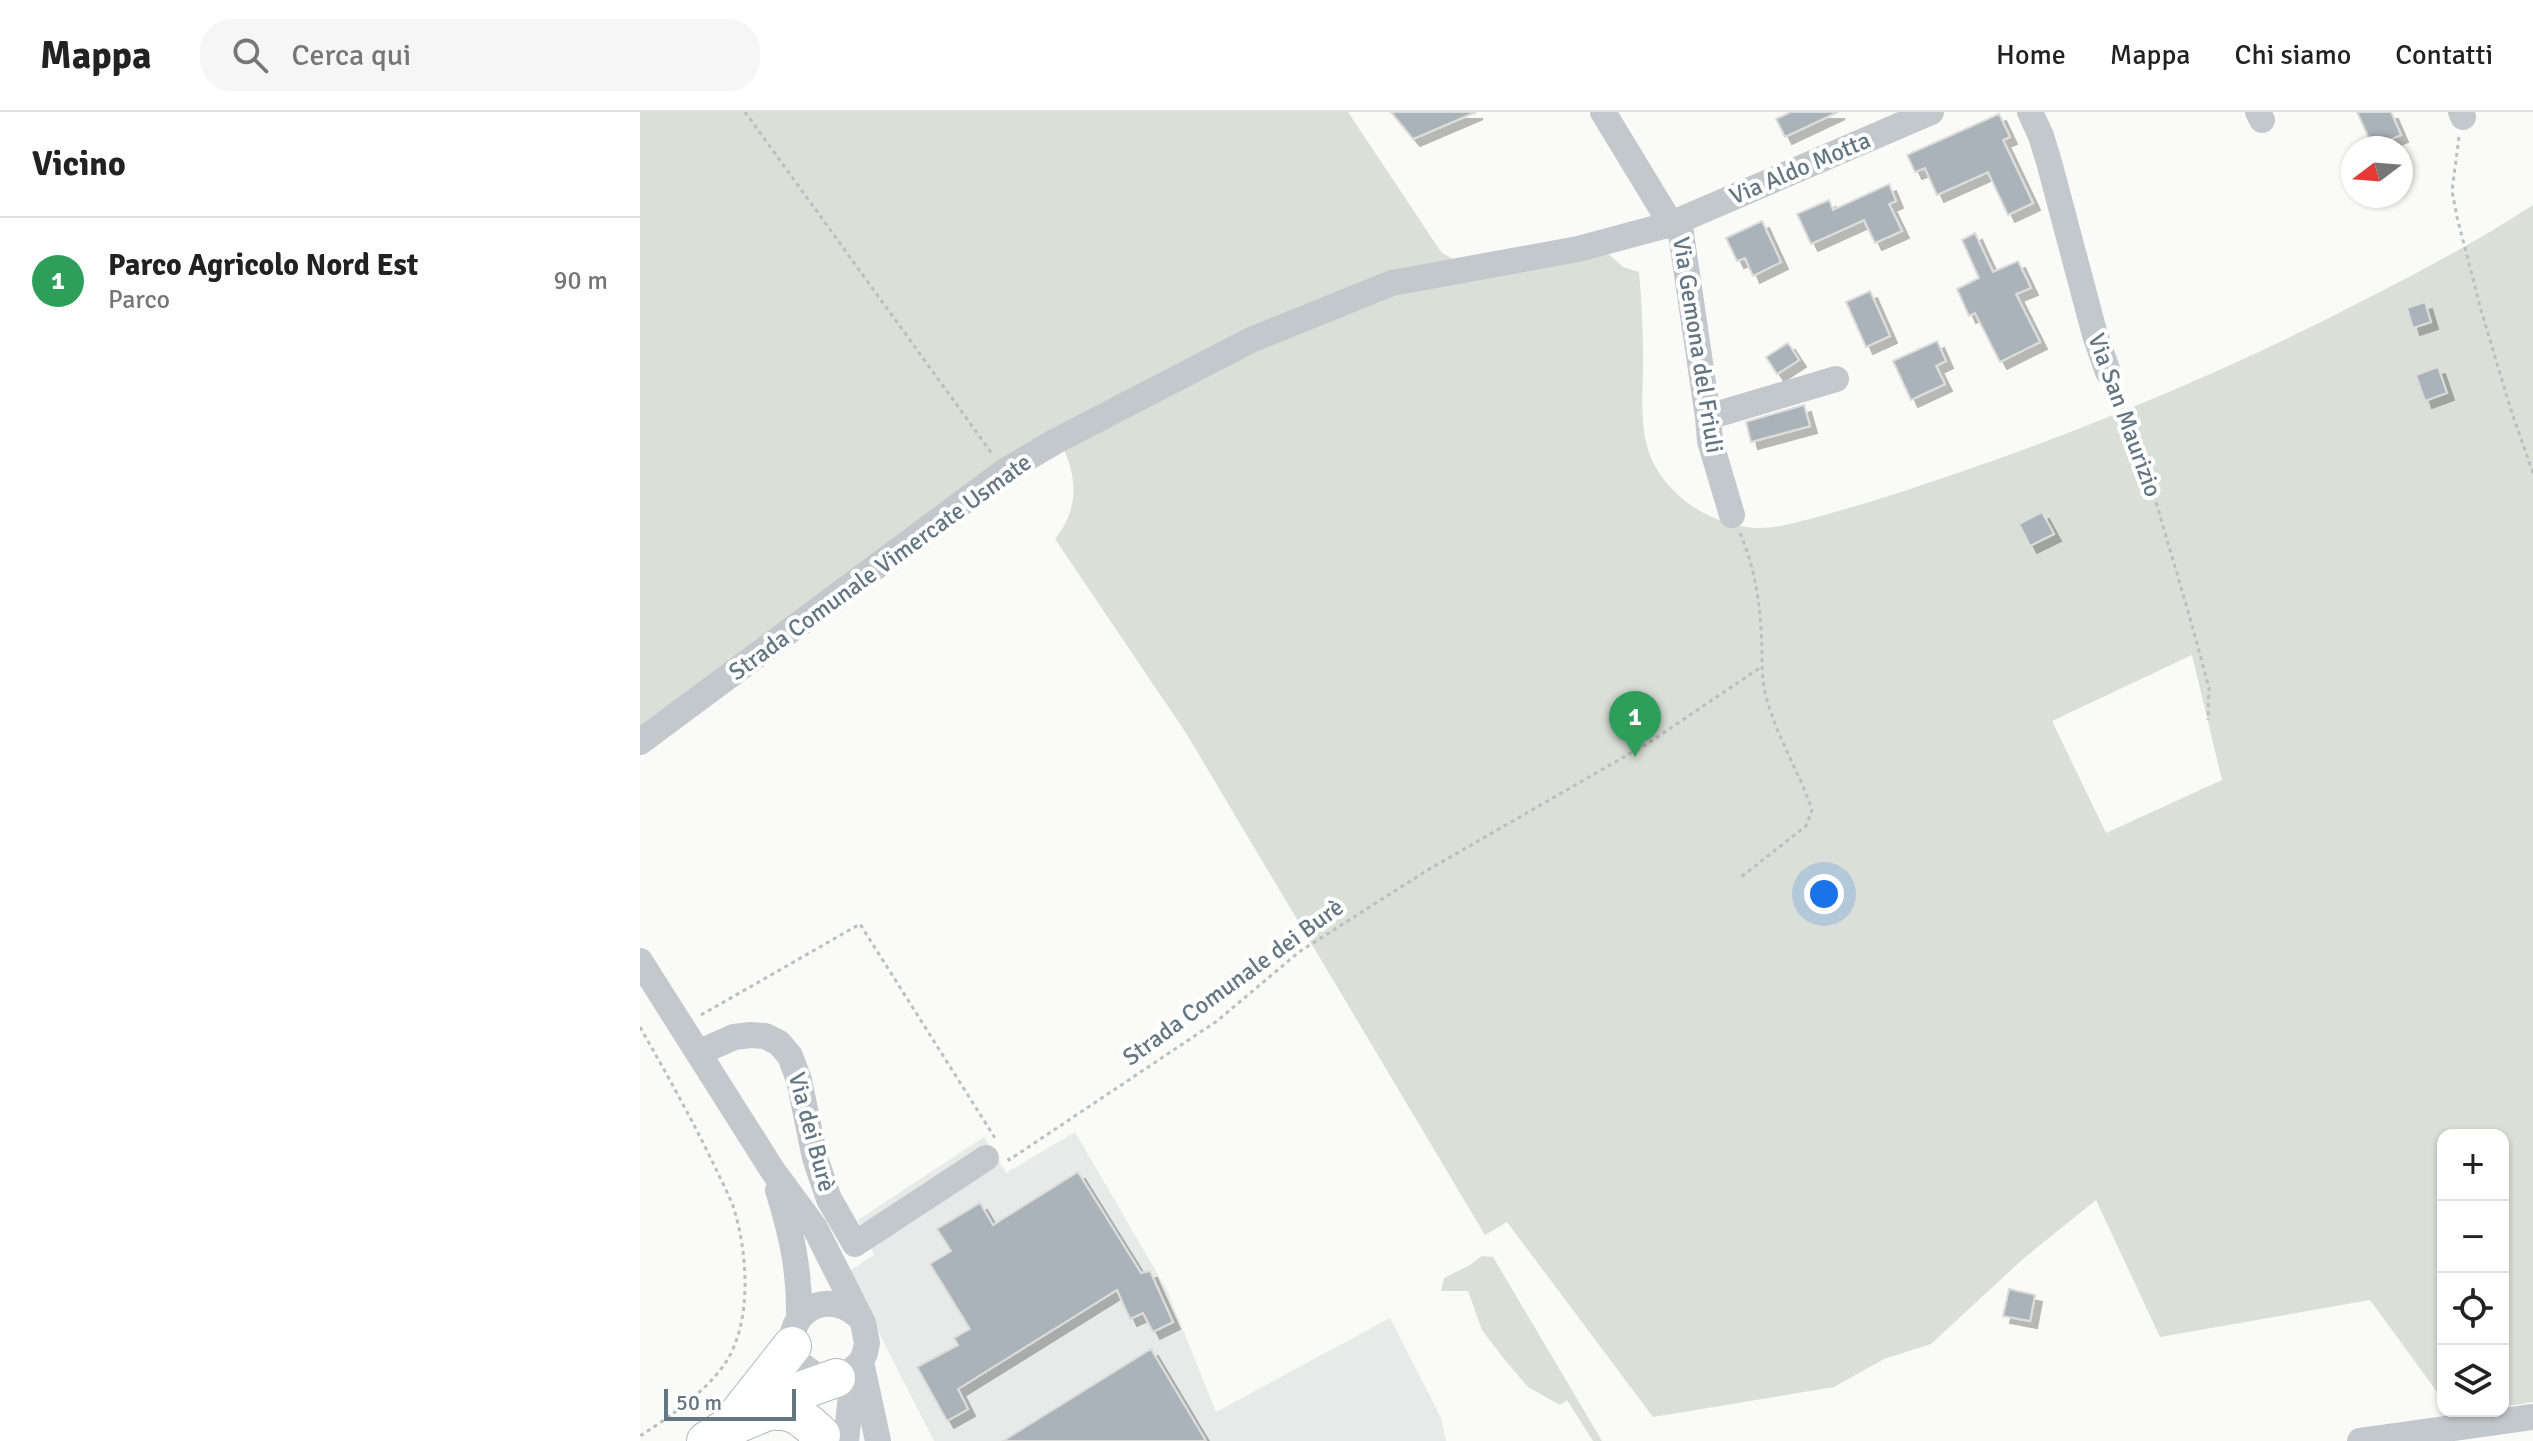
<!DOCTYPE html>
<html lang="it">
<meta charset="utf-8">
<style>
body{margin:0;font-family:Signika,sans-serif;background:#f6f6f6;color:#222}
.controls{position:absolute;right:24px;bottom:24px;display:grid;overflow:hidden;border-radius:16px;box-shadow:0 2px 6px #0004}
.controls button{width:72px;height:72px;display:grid;place-items:center;padding:0;border:0;border-bottom:2px solid #e0e0e0;background:#fff;color:#222;font:40px sans-serif}
.compass{position:absolute;left:1701px;top:24px;width:72px;height:72px;border-radius:50%;background:#fff;box-shadow:0 2px 6px #0004;rotate:254deg}
.scale{position:absolute;left:24px;bottom:20px;width:132px;box-sizing:border-box;padding-left:8px;border:4px solid #657683;border-top:0;font-size:22px;line-height:28px;white-space:nowrap;color:#657683;-webkit-text-stroke:6px #fff;paint-order:stroke}
.you{position:absolute;left:1184px;top:782px;width:28px;height:28px;margin:-20px;border:6px solid #fff;border-radius:50%;background:#1a73e8;box-shadow:0 0 0 12px #1a73e833}
.badge{display:grid;place-items:center;width:52px;height:52px;border-radius:50%;background:#e4572e;color:#fff;font-size:26px;font-weight:700}
.pin{position:absolute;translate:-50% -66px;filter:drop-shadow(0 2px 4px #0008)}
.pin::after{content:'';position:absolute;top:42px;width:28px;height:24px;background:inherit;clip-path:polygon(0 0,100% 0,50% 100%)}
.list{margin:0;padding:0;list-style:none}
h2{display:flex;justify-content:space-between;align-items:center;height:104px;margin:0;padding:0 32px;font-size:34px}
h2 small{font-size:26px;font-weight:400;color:#767676}
.list li{display:grid;grid-template-columns:52px 1fr auto;gap:24px;align-items:center;box-sizing:border-box;height:128px;padding:0 32px;border-top:2px solid #e0e0e0}
.list b{display:block;font-size:30px;white-space:nowrap}
.list p{margin:0;font-size:26px;white-space:nowrap;color:#767676}
.list em{font-size:26px;font-style:normal;color:#767676}
.icon{flex:none;width:44px;height:44px;fill:none;stroke:currentColor;stroke-width:2;stroke-linecap:round;stroke-linejoin:round}
.map{position:relative;flex:none;width:1893px;height:1329px;overflow:hidden}
header{display:flex;align-items:center;gap:48px;box-sizing:border-box;height:112px;padding:0 40px;background:#fff;border-bottom:2px solid #e0e0e0}
header strong{font-size:38px}
nav{display:flex;gap:44px;margin-inline-start:auto;font-size:28px}
.search{width:560px;height:72px;background:#f6f6f6;display:flex;align-items:center;gap:20px;box-sizing:border-box;padding:0 28px;border-radius:32px;color:#767676;font-size:30px}
main{display:flex}
aside{flex:1;background:#fff}
.map>svg:first-child{display:block}
.built{fill:#e8e9e9}
.green{fill:#dadfd7;fill-rule:evenodd}
.building{fill:#aab3b9;stroke:#dcdcda;stroke-width:2;filter:url(#shadow)}
.lines{fill:none;stroke-linecap:round;stroke-linejoin:round}
.highway-casing{stroke:#b4b9bd;stroke-width:40}
.path{stroke:#bbbfc2;stroke-width:3;stroke-dasharray:4 4;stroke-linecap:butt}
.minor{stroke:#c3c8cc;stroke-width:26}
.highway{stroke:#fff;stroke-width:38}
.labels{text-anchor:middle;dominant-baseline:central;stroke-width:8;stroke-linejoin:round;paint-order:stroke}
.street-label{font-size:24px;fill:#657683;stroke:#fff}
</style>
<header>
<strong>Mappa</strong>
<div class="search"><svg class="icon" aria-label="search" viewBox="0 0 24 24"><circle cx="10" cy="10" r="6"/><path d="M15 15l6 6"/></svg>Cerca qui</div>
<nav><a>Home</a><a>Mappa</a><a>Chi siamo</a><a>Contatti</a></nav>
</header>
<main>
<aside>
<h2>Vicino<small></small></h2>
<ul class="list">
<li><span class="badge" style="background:#2e9e5b">1</span><div><b>Parco Agricolo Nord Est</b><p>Parco</p></div><em>90 m</em></li>
</ul>
</aside>
<div class="map">
<svg width="1893" height="1329" viewBox="0 0 1893 1329">
<defs>
<filter id="shadow"><feDropShadow dx="7" dy="7" stdDeviation="0" flood-color="#0004"/></filter>
</defs>
<rect width="100%" height="100%" fill="#fafaf8"/>
<path class="built" d="M435,1020l92,158 49,122 174,-94 51,100 5,23h-512l-86,-169 26,-17 -16,-35 126,-83 22,36z"/>
<path class="green" d="M0,0h708l87,131 7,10 13,7 150,-9 18,16 16,5c3,30 4,60 4,90 0,50 -8,91 32,130 21,21 51,34 81,36 22,1 44,-7 65,-12 35,-10 70,-20 104,-32 154,-51 301,-112 445,-187 55,-28 111,-58 163,-92v1197l-30,5v-272h-60v265l-73,-100 -210,37 -64,-137 -72,58 -93,86 -47,15 -50,28 -181,30 -146,-195 -22,13 -299,-502 -131,-194c24,-29 23,-63 6,-95l-421,289zM1552,543l30,125 -116,53 -54,-112z
M842,1144l11,1 109,184h-9l-26,-41 -7,5 -32,-18 -24,-28 -22,-29 -14,-39h-27l3,-13 26,-13z"/>
<path class="building" d="M751,0h85l-63,27z
M1151,0h47l-53,25 -9,-18z
M1717,0h34l10,23 -28,12z
M1359,2l11,23 -7,3 30,63 -25,12 -20,-43 -51,23 -12,-27 -10,4 -8,-17z
M1249,72l7,17 -7,3 13,27 -27,12 -11,-23 -53,24 -14,-30 32,-14 4,10z
M1122,109l19,41 -28,14 -8,-18 -8,3 -11,-23z
M1335,121l18,39 25,-11 13,27 -15,6 24,48 -40,20 -25,-49 -6,3 -12,-27 22,-11 -17,-38z
M1230,179l20,45 -24,11 -20,-45z
M1785,190l6,20 -18,6 -6,-20z
M1297,229l9,20 -10,5 9,18 -34,16 -18,-39z
M1148,231l11,17 -22,14 -11,-17z
M1798,255l9,26 -22,8 -9,-26z
M1164,293l6,21 -59,16 -5,-20z
M1402,400l12,22 -24,12 -11,-22z
M438,1060l63,101 9,-2 23,51 -20,10 -10,-19 -13,6 -13,-29 -159,99 10,20 -21,12 -30,-54 41,-22 -4,-7 16,-9 -40,-65 21,-13 -14,-22 43,-26 13,22z
M1369,1177l26,6 -5,26 -27,-5z
M511,1237l55,92h-203z"/>
<g class="lines">
<defs>
<path id="highway" d="M128,1299c27,-2 34,6 53,24
M92,1310l60,-76
M66,1329l19,-12 43,-18 32,-20 36,-13"/>
</defs>
<use href="#highway" class="highway-casing"/>
<path class="path" d="M105,0l248,343
M1819,25l-7,54 5,26 24,93 30,100 22,63
M1475,278l26,61 49,167 19,70 -1,32
M1100,421c13,30 19,62 21,96 2,22 -1,44 5,67 10,40 33,75 46,114l-6,16 -65,51
M61,903l159,-91 135,214
M0,915c26,46 52,92 75,140 6,13 13,26 18,39 15,46 20,118 -9,159 -20,28 -56,53 -84,71
M368,1046l1,2 208,-139 82,-69 127,-81 224,-129 111,-75"/>
<path class="minor" d="M963,0l68,112
M1390,0l11,24 8,26 46,173 13,37
M1618,0l4,8
M1821,0l2,5
M1039,108l29,197 2,24 22,74
M1068,305l128,-38
M0,630l365,-271 51,-30 195,-101 141,-57 186,-34 93,-25 260,-112
M0,849l133,210 42,57 48,95 4,20 -2,10 -4,9 -15,13 -10,3 -20,-2 -16,-12
M58,941l36,-16 17,-2 14,1 14,7 11,13 9,24 16,78 14,41 26,45 131,-86
M138,1078c14,46 22,81 21,129
M157,1247c-19,-41 26,-73 60,-44
M221,1250l17,79
M206,1329l8,-72
M1720,1329l173,-24"/>
<use href="#highway" class="highway"/>
</g>
<g class="labels">
<g class="street-label">
<text transform="translate(1160 56) rotate(-23)">Via Aldo Motta</text>
<text transform="translate(1058 233) rotate(81)">Via Gemona del Friuli</text>
<text transform="translate(1485 303) rotate(70)">Via San Maurizio</text>
<text transform="translate(240 455) rotate(-36)">Strada Comunale Vimercate Usmate</text>
<text transform="translate(593 870) rotate(-36)">Strada Comunale dei Burè</text>
<text transform="translate(172 1020) rotate(75)">Via dei Burè</text>
</g>
</g>
</svg>
<div class="controls">
<button>+</button>
<button>−</button>
<button><svg class="icon" aria-label="locate" viewBox="0 0 24 24"><circle cx="12" cy="12" r="6"/><path d="M12 2v4M12 18v4M2 12h4M18 12h4"/></svg></button>
<button><svg class="icon" aria-label="layers" viewBox="0 0 24 24"><path d="M12 4l9 5-9 5-9-5zM3 14l9 5 9-5"/></svg></button>
</div>
<svg class="compass" viewBox="-18 -18 36 36"><path d="M0-13l5 13h-10z" fill="#e53935"/><path d="M0 13l5-13h-10z" fill="#767676"/></svg>
<div class="scale">50 m</div>
<div class="you"></div>
<div class="pin badge" style="left:995px;top:645px;background:#2e9e5b">1</div>
</div>
</main>
